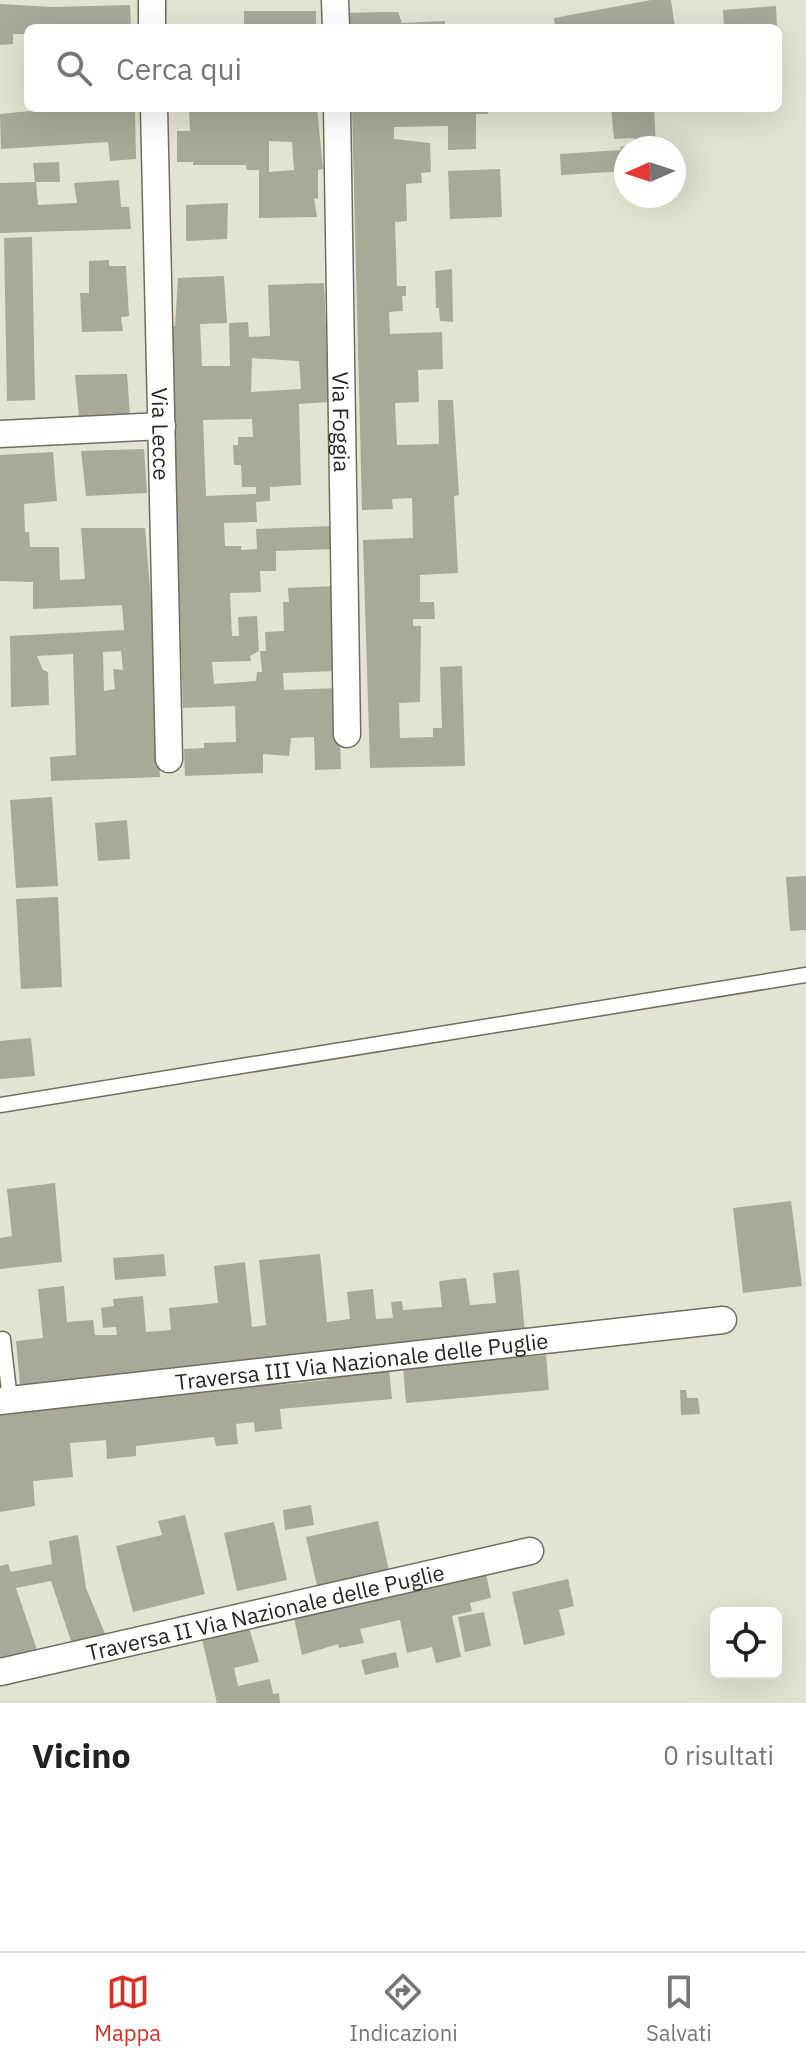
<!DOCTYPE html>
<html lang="it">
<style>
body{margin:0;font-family:"IBM Plex Sans",sans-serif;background:#f6f6f6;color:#222}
.controls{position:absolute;right:24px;bottom:24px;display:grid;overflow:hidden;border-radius:12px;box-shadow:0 8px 32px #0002}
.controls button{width:72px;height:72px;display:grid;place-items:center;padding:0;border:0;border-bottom:2px solid #e0e0e0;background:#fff;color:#222;font:40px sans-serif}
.compass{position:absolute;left:614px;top:136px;width:72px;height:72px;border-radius:50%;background:#fff;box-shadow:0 8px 32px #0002;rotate:267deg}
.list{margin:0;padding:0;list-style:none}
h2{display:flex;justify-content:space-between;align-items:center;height:104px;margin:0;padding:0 32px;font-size:34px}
h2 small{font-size:26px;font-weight:400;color:#767676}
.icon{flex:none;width:44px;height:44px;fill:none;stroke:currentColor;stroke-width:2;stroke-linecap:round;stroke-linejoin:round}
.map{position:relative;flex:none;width:806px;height:1703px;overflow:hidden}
.search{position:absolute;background:#fff;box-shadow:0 8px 32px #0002;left:24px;right:24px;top:24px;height:88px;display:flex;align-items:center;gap:20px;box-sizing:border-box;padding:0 28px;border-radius:12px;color:#767676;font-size:30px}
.sheet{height:248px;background:#fff}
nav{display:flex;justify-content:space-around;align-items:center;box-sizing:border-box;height:112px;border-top:2px solid #e0e0e0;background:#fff;font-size:22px;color:#767676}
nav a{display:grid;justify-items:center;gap:4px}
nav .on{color:#d93025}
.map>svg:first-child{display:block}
.building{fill:#a9a998;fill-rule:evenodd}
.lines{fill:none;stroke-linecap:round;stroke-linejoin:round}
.service-casing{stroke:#6f6e5f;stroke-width:17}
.minor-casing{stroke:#6f6e5f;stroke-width:29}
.service{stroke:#fff;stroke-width:14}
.minor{stroke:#fff;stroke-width:26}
.labels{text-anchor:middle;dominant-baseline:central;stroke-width:6;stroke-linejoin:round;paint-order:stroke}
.street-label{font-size:22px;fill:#272720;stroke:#fff}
</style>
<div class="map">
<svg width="806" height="1703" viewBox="0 0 806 1703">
<rect width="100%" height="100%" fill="#e3e3d1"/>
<path class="building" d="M651,0h20l4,28h-120l-1,-10z
M0,4l53,3 77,-2 1,23h-103v6h-15v10l-13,1z
M776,6l1,22h-53l-1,-18z
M244,11h72v17h-72z
M380,12h18l4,11 43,-2v7h-95v-15z
M59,108h76l1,51 -26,2 -2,-19 -107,7 -1,-35z
M189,108h82v4h16v-4h30l6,61 -5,1v29l-4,-1 3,19 -58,1v-48h-12l-1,-5h-53v-3h-16v-31h13zM269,141l23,1 2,28 -25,2z
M352,108h136v6h-12v35l-28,1v-24l-54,1v12l36,4 1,29 -10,1 1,10 -16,1 1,37 -12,1 2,64h9v10h-4l1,15 -14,1 1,22 52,-2 1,37 -25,1 1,32 -24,1 2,42 42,-1 -1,-44h15l6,95 -5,1 4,77 -38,2v27h14l1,17h-22v7h8l-1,76 -21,1 1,35 33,-1v-9h9l-2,-61 22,-1 3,100 -95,2 -7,-228 50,-2 -1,-40 -20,1 1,10 -31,1z
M611,108h43l2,38 -20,2 -2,-10 -20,1z
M626,146v25l-65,4 -1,-21 61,-4 -1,-3z
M59,162l1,20h-24l2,23 39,-2 -3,-20 45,-3 2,27h8l2,22 -131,4v-50l35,-1 -2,-19z
M500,169l2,48 -52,2 -2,-48z
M228,203l-1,36 -41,2v-36z
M32,237l3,163 -28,1 -3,-163z
M109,260v6h17l3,50 -8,1 2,14 -41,1 -2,-39h9v-32z
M452,269l1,53 -13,-1 -1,-13h-3l-1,-37z
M224,276l3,47 -27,1 2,42h28l-1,-43 19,-1 1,15 21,-1 -2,-51 56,-2 5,119 -30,2 2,81 -31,2v14l-14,1 1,20 -33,1 1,23h16v4l16,-1 -1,-20 76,-3 1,23 -57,2v20h-16l1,21 -31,1 2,43h7l-1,-19 19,-1 2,35 -9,5 1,5 -39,1 2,22 42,-3 1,-9h5l-2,-21h6l-1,-19 19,-1 -1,-29h6l-1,-14 47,-2 3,85 -55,2 1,17 54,-2 3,81 -26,1 -1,-33 -23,1 -2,18 -26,-2v19l-78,3 -1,-27 20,-1v-5l32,-1 -1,-36 -52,2 -13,-382h5l3,-48zM252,358l47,3 2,28 -50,3zM252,419l1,18h-15v8h-5l1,20h7l1,22h14v7l-50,2 -3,-76z
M127,374l3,41 -51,2 -4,-42z
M144,449l3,44 -61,3 -5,-45z
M53,452l4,49 -33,3 1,28h4l1,15h29l1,33 25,-1 -4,-51h64l10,118 5,131 -109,4 -1,-24 26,-2 -3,-101 -36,2 6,14 5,2 1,33 -38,2 -1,-71 114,-6 -2,-25 -89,4v-27l-33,-1v-126zM121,651l2,19 -10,-1 2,20 -11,2 -1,-39z
M52,797l6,89 -42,2 -6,-88z
M127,820l3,39 -32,2 -3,-38z
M806,876v54l-16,1 -4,-54z
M58,897l4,90 -41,2 -5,-90z
M31,1038l4,38 -35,3v-38z
M55,1183l7,79 -62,7v-31l12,-2 -5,-47z
M791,1201l11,85 -59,7 -10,-85z
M164,1254l2,22 -51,4 -2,-22z
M320,1254l7,68 23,-3 -3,-27 26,-3 3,30 17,-1 -2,-16 11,-1 1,9 39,-3 -3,-26 27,-3 4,27 26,-2 -3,-30 26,-3 6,62 -505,53 -4,-44 27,-3 -5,-49 26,-3 3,36 26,-2 2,15h22l-1,-8 -13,1 -2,-20 13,-2 -1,-7 30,-3 3,36 25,-2 -2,-22 49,-5 -4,-37 31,-4 7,65 14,-2 -7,-65z
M546,1355l3,35 -143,13 -3,-36z
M389,1369l3,30 -112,10 2,20 -27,3 -1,-10 -18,2 2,20 -22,2 -2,-9 -78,9v10l-29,3 -1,-19 -36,3 3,34 -40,4 2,25 -35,6v-97l277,-33v3l50,-5v-5z
M680,1390h6l1,8h11l2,16 -19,1z
M311,1505l3,20 -29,5 -2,-20z
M185,1515l20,79 -72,18 -17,-66 46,-11 -4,-14z
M378,1521l11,50 -72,15 -11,-49z
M274,1522l13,58 -50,11 -13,-58z
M78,1535l8,53 20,48 -34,8 -21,-63 -35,7 21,62 -37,14v-98l8,-2 3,8 41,-8 -3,-23z
M486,1573l5,25 -21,5 2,8 -20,5 9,41 -25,6 -4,-16 -25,6 -7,-33 -40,9 4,14 -25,5 -1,-4 -36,11 -8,-37z
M568,1579l6,27 -15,4 6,25 -41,10 -12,-53z
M484,1612l7,34 -26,6 -7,-35z
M249,1627l10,35 -25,6 4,18 32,-7 3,15 6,-1 1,10h-63l-15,-64z
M396,1652l3,15 -34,8 -4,-15z"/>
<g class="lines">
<defs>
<path id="service" d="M0,1105l806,-130
M3,1339l7,61"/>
<g id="minor">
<path d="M152,0v28"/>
<path d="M335,0l1,28"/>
<path id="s1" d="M154,108l15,651"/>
<path id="s2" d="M337,108l10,626"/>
<path d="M0,434l162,-8"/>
<path id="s3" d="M0,1401l723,-81"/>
<path id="s4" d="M0,1672l530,-121"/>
</g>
</defs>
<use href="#service" class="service-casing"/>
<use href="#minor" class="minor-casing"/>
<use href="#service" class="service"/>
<use href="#minor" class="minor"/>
</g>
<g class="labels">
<g class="street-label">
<text stroke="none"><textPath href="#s2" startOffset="314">Via Foggia</textPath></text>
<text stroke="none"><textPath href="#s1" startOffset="326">Via Lecce</textPath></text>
<text stroke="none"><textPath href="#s3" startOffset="364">Traversa III Via Nazionale delle Puglie</textPath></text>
<text stroke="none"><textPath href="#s4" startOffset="272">Traversa II Via Nazionale delle Puglie</textPath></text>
</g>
</g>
</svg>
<div class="controls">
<button><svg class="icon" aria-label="locate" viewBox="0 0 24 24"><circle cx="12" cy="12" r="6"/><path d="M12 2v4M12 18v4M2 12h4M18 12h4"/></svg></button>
</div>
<svg class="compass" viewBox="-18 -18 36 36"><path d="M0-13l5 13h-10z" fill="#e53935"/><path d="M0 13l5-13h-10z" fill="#767676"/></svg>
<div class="search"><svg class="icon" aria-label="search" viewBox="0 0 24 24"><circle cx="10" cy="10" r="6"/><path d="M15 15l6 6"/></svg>Cerca qui</div>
</div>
<section class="sheet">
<h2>Vicino<small>0 risultati</small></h2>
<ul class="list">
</ul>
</section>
<nav>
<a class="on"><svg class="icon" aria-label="map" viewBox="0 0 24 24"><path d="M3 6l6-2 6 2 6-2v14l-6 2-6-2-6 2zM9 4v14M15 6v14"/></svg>Mappa</a>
<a><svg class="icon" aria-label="directions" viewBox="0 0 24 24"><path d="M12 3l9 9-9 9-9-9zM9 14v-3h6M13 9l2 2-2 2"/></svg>Indicazioni</a>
<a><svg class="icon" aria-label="saved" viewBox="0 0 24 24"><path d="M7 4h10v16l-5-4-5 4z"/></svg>Salvati</a>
</nav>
